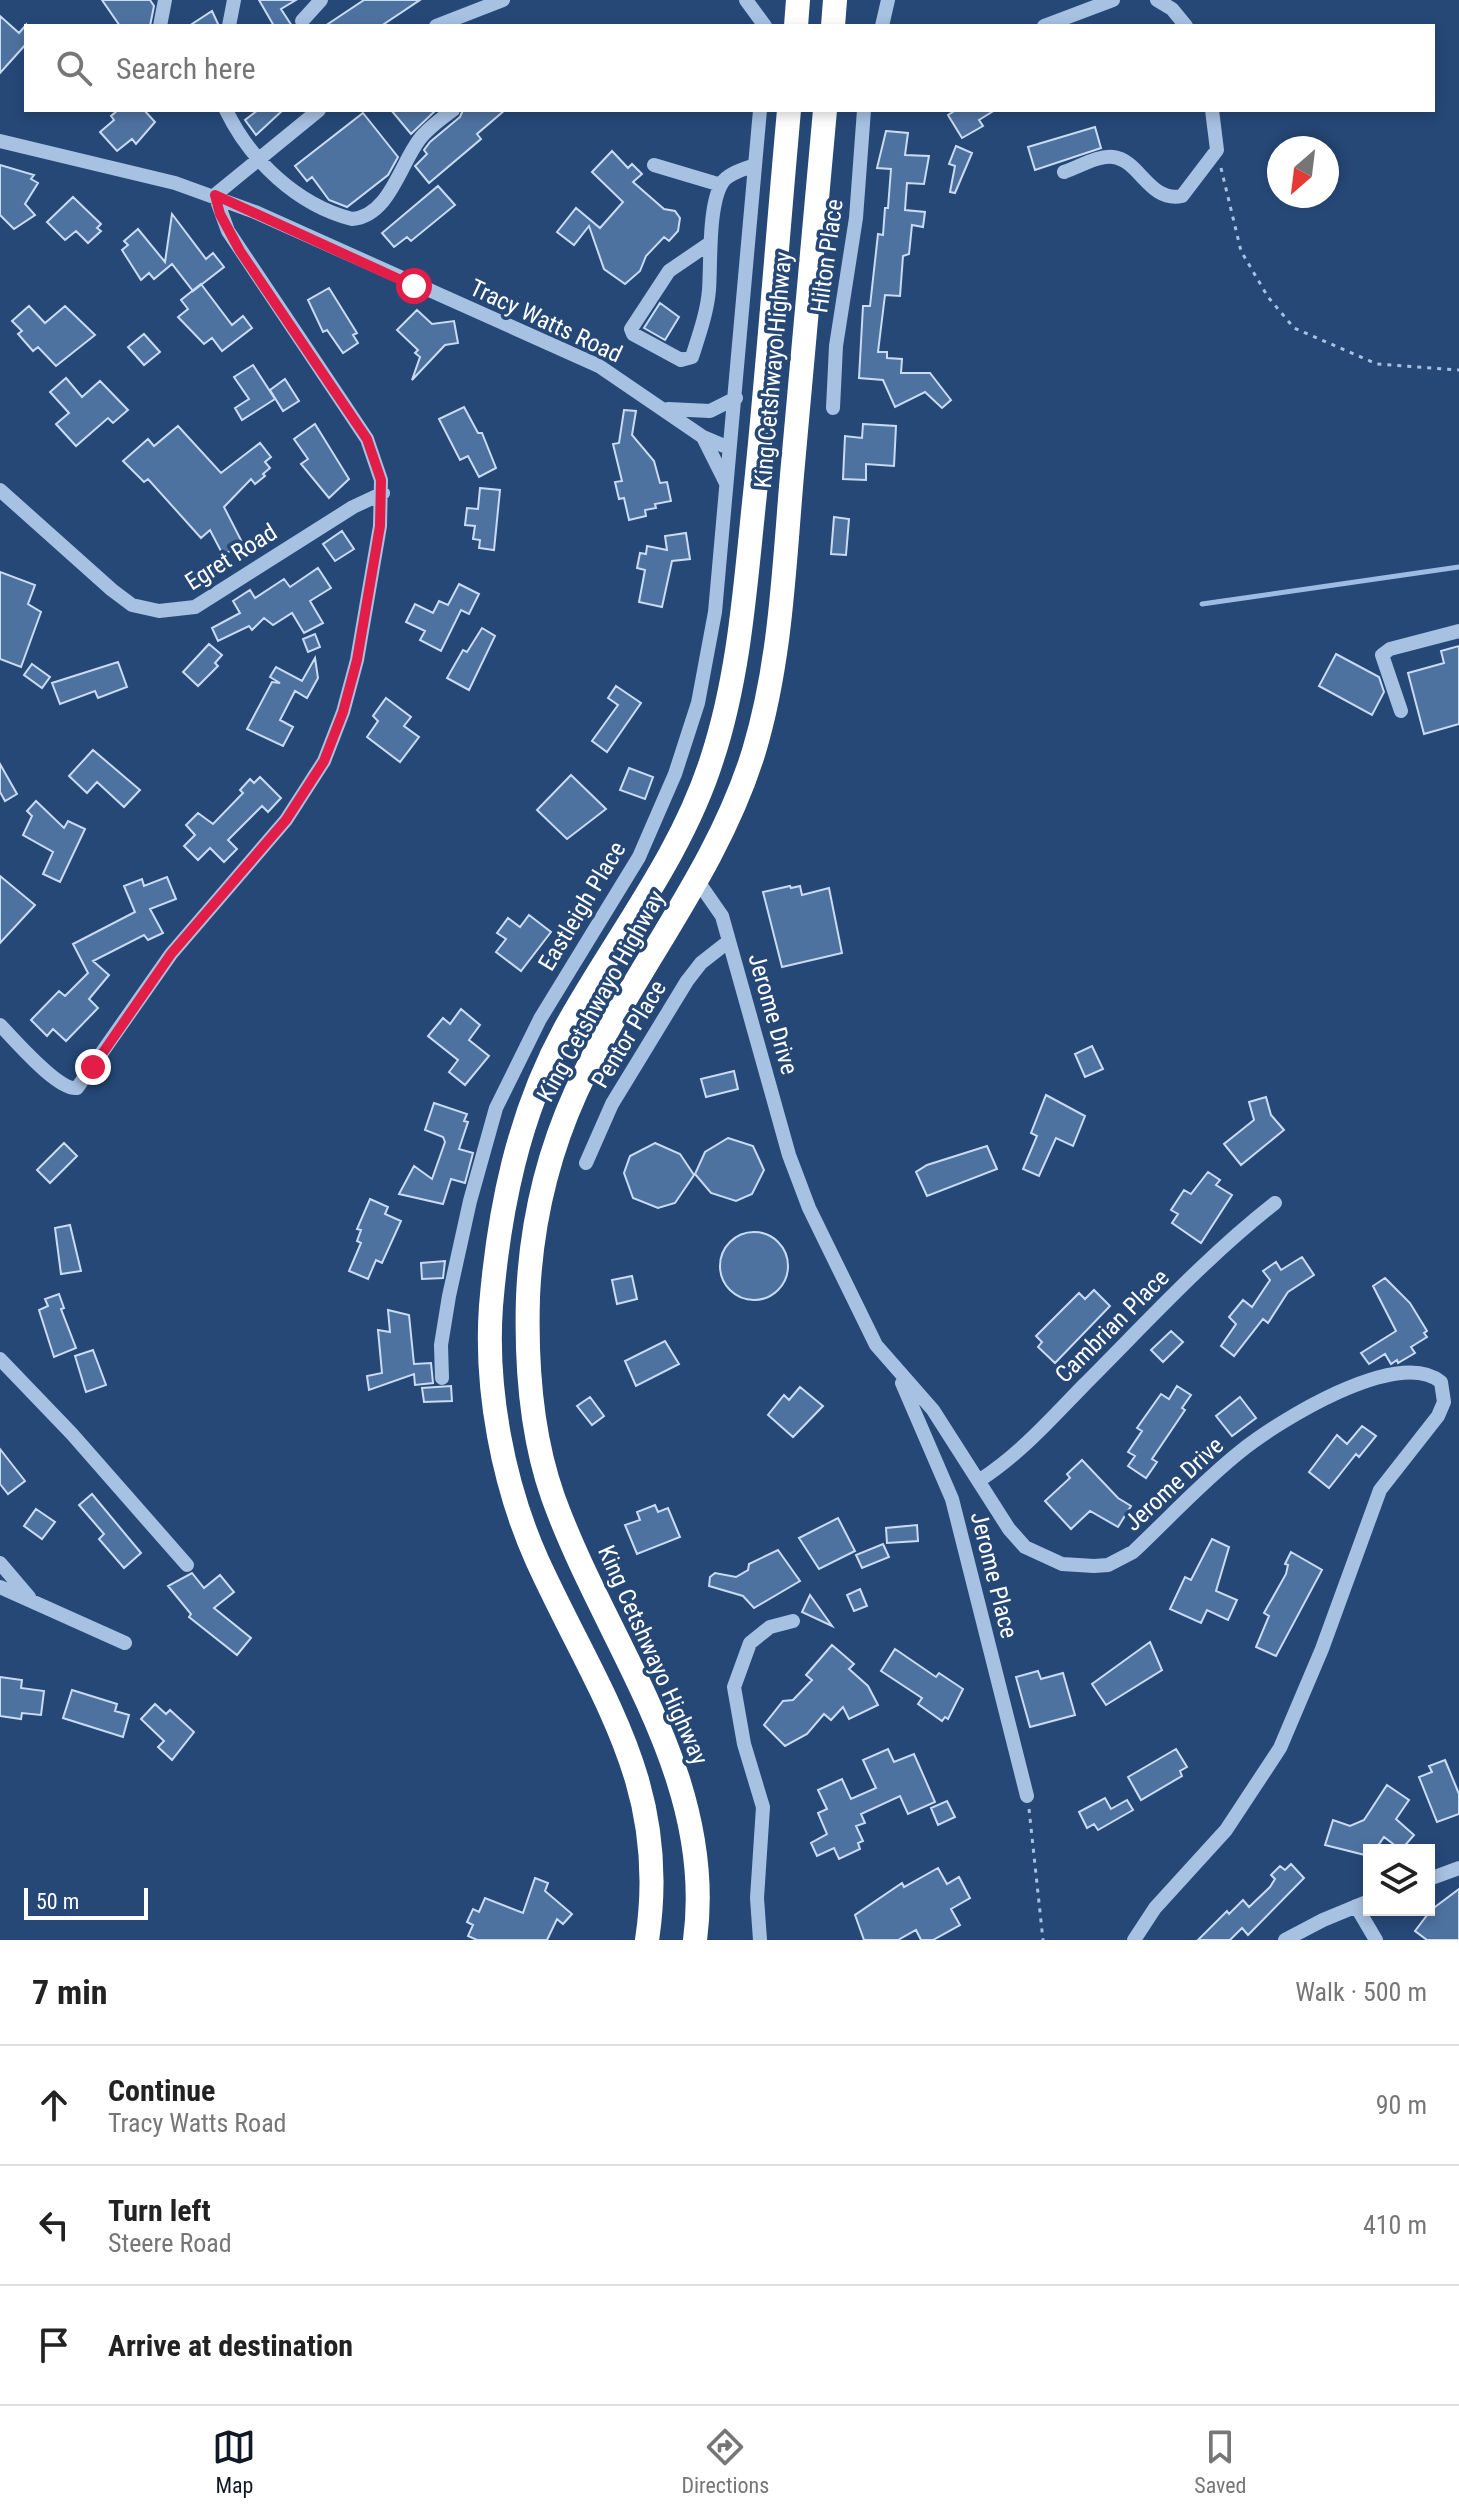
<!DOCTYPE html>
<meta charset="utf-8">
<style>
body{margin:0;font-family:"Roboto Condensed",sans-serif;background:#f2f2f2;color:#222}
.controls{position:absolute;right:24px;bottom:24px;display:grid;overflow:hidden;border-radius:0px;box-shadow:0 4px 12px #0003}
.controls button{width:72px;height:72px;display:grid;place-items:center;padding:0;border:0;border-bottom:2px solid #e0e0e0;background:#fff;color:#222;font:40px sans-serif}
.compass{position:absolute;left:1267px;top:136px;width:72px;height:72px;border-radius:50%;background:#fff;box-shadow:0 4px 12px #0003;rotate:208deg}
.scale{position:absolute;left:24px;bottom:20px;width:124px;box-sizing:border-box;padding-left:8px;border:4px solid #fff;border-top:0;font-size:22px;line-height:28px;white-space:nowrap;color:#fff;-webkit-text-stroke:6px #264877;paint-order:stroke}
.stop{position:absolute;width:24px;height:24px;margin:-18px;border:6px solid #e11d48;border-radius:50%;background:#fff}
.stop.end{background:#e11d48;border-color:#fff;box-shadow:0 2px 8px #0008}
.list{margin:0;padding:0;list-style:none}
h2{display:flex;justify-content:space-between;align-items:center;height:104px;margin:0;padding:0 32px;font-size:34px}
h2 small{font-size:26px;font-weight:400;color:#767676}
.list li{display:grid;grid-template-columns:52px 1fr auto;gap:24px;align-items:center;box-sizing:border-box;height:120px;padding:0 32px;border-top:2px solid #e0e0e0}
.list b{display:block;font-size:30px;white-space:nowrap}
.list p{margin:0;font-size:26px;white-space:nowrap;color:#767676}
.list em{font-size:26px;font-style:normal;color:#767676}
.icon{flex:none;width:44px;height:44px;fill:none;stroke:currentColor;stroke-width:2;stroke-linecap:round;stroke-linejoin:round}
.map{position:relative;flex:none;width:1459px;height:1940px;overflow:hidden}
.search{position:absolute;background:#fff;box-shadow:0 4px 12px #0003;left:24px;right:24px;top:24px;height:88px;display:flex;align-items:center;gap:20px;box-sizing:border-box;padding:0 28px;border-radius:0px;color:#767676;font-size:30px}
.sheet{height:464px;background:#fff}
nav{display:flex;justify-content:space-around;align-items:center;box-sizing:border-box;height:112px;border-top:2px solid #e0e0e0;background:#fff;font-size:22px;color:#767676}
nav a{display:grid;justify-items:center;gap:4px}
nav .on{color:#111827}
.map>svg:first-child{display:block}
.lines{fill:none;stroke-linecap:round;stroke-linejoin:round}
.stream{stroke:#9cbce3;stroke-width:5}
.building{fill:#4e72a0;stroke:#c9dbf2;stroke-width:2}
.path{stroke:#a7c1e2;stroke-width:3;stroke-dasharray:4 6;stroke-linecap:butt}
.minor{stroke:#a7c1e2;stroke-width:14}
.highway{stroke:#fff;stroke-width:24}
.route{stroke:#e11d48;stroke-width:10}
.labels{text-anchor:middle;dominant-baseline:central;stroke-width:7;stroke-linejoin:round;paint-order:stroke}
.street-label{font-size:24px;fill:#fff;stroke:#264877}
</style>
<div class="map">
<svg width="1459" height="1940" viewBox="0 0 1459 1940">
<rect width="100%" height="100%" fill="#264877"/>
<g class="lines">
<path class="stream" d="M1202,604l257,-37"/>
</g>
<path class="building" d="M102,0h48l4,6 -4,20h-30z
M259,0h37l-15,9 11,17h-18z
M364,0h56l-39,26h-56z
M212,11l7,15h-30z
M0,16l19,17 7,-8v19l-26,29z
M118,110h26l11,12 -19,22 -4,-5 -15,12 -17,-19 14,-12 -3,-4z
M258,110h25l-27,25 -11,-15z
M391,110h45l-25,24z
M463,110h42l-28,24 4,5 -52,44 -14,-17 12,-12 -3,-4 6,-8 30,-25z
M956,110h39l-16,10 4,6 -21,12 -14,-23z
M363,113l35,44 -10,18 -41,32 -18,-7 -17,-23 -5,4 -12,-15z
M1095,127l6,21 -66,22 -7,-23z
M886,131l22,2 -3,22 24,1 -5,28 -17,-1 -2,27 20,2 -2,15 -11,-2 -3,29 -6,2 -3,40 -15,-1 -7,57h9v6l15,1 -1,14h29l21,27 -9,8 -17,-16 -30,15 -12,-27 -24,-2 4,-72h7l8,-72 5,1 2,-27h3l3,-39 -14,-1z
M956,146l16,7 -17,40 -5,-1 5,-26 -6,-2z
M612,151l16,17 4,-4 10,10 -9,8 31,27 11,2 5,7 -2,13 -9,10 -5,-4 -18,19 -6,15 -15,13 -21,-15 -15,-43 -15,19 -17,-13 19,-24 24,20 23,-26 -31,-30z
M0,165l34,10 -3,4 7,4 -13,21 10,11 -21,14 -14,-14z
M438,186l17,19 -44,36 -4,-4 -13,10 -12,-14z
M73,197l28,27 -4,4 4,3 -13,12 -12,-12 -11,9 -18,-18z
M172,214l34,45 7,-6 11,14 -31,24 -21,-27 -18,15 -5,-6 -8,7 -19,-30 6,-5 -4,-4 14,-12 27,33z
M201,284l31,41 11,-9 9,12 -30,23 -10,-13 -8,6 -26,-27 10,-8 -7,-9z
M329,288l28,45 -4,2 5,8 -15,10 -16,-23 -4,2 -15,-32z
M660,303l19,14 -14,23 -21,-12z
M29,306l16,17 20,-17 30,29 -39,31 -18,-19 -5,4 -15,-17 4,-3 -10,-10z
M417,310l15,14 22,-3 4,22 -13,2 -33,35 8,-23 -5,-4 3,-3 -21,-20z
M144,334l16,18 -16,13 -16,-18z
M253,365l22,34 -33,21 -7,-12 14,-9 -15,-22z
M66,378l16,19 18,-16 28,29 -15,13 -5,-5 -32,28 -20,-22 13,-11 -19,-21z
M285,379l14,22 -16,10 -13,-21z
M464,407l14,26h4l14,35 -17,9 -11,-21 -8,4 -21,-41z
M624,410l12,1 -4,24 22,26 6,22 7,-1 4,19 -16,3 1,4 -11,2 1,6 -17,4 -5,-22 -5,1 -4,-17 7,-1 -9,-37 6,-1z
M315,424l34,55 -20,19 -28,-34 7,-5 -14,-20z
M863,424l33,2 -2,40 -28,-2v16l-23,-1 2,-43 17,2z
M178,426l43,47 39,-30 11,14 -6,5 5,6 -7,6 2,2 -10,8 -4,-5 -27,28 19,37 -20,11 -13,-25 -9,8 -53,-59 -4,3 -21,-21 25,-22 6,7z
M480,488l20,2 -6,60 -15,-2 1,-8 -7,-1 2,-13 -10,-1 2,-17 11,1z
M834,517l15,2 -3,36 -15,-1z
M342,531l12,18 -19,12 -12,-17z
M686,533l4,26 -18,2 -10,46 -23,-5 6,-32 -8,-2 3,-15 6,1 1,-8 20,4 -2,-14z
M318,568l13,20 -21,13 13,22 -19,10 -12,-20 -19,12 -9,-7 -12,12 -3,-4 -31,15 -6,-13 28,-15 -7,-12 17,-11 5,8 29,-19 6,8z
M0,572l35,13 -7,19 13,8 -20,55 -21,-8z
M459,584l20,10 -10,20 -8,-4 -20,41 -21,-11 5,-9 -19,-9 9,-18 18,9 6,-12 9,4z
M482,628l13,8 -26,54 -22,-12 16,-28 4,2z
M315,634l5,13 -12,5 -5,-13z
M209,644l13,11 -7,8 3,3 -20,20 -15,-14z
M1459,646v78l-35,10 -16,-61 36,-10 -3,-12z
M1336,654l43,23 5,15 -12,23 -53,-29z
M315,658l3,20 -11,20 -12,-7 -15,29 13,7 -10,19 -36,-17 25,-47 8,1 -10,-6 6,-10 26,14z
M118,662l9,25 -29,11 -3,-7 -35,13 -8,-21z
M32,664l18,13 -8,11 -18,-13z
M616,686l25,17 -34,49 -15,-11 26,-36 -10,-7z
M386,698l25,19 -7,9 15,11 -19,25 -33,-25 11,-16 -5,-5z
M93,750l47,40 -16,17 -27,-25 -10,11 -18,-17z
M0,764l17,30 -12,7 -5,-9z
M629,768l24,9 -8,22 -25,-9z
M571,775l35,34 -39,30 -30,-29z
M260,777l21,21 -13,14 -6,-6 -34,34 9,9 -13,13 -14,-14 -12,12 -14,-14 11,-11 -9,-10 12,-12 15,11 30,-31 -3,-3 10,-11 4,4z
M36,801l28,27 4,-7 17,8 -25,53 -17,-8 10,-22 -30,-17 9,-19 -5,-5z
M0,876l35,29 -35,38z
M167,877l9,22 -26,10 13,24 -15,7 -4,-5 -51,26 16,14 -20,24 9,9 -32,33 -13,-12 -6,7 -16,-16 28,-29 6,5 23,-23 -15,-29 62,-32 -11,-26 18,-7 2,7z
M790,886l1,2 9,-2 2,9 27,-7 13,65 -60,14 -19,-75z
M529,915l22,17 -30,39 -25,-19 10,-13 -9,-6 11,-15 12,9z
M461,1009l19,16 -11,15 20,16 -24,29 -16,-13 9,-12 -30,-24 15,-18 7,6z
M1092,1046l11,23 -18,8 -10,-23z
M734,1071l4,18 -32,8 -5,-18z
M1046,1095l39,21 -12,30 -17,-8 -17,38 -16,-7 14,-33 -6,-3z
M1266,1097l5,18 13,15 -43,35 -17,-21 30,-24 -5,-18z
M434,1103l33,11 -3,7 4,1 -9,27 14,4 -8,30 -14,-4 -8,25 -44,-10 15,-28 18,13 13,-37 -2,-5 -18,-7z
M728,1138l25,8 11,24 -12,24 -16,7 -25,-8 -16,-19 10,-22z
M64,1143l13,13 -27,27 -13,-13z
M655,1143l25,11 14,21 -19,28 -17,5 -25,-10 -9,-25 6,-17z
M987,1146l10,23 -70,27 -11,-24 11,-7z
M1208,1172l12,8 -4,5 16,10 -31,48 -29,-20 6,-9 -7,-4 13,-20 7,4z
M370,1199l18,8 -3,7 16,7 -19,42 -6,-3 -8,19 -19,-8 12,-28 -4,-2 4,-11 -4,-1z
M70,1225l11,46 -20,3 -6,-46z
M720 1266a34 34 0 1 1 68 0a34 34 0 1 1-68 0Z
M1302,1257l12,18 -26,17 -20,31 -5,-4 -29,37 -13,-10 15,-22 -7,-7 14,-17 9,7 18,-27 -7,-9 13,-9 5,8z
M445,1261l-2,17 -21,1 -1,-16z
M632,1276l5,23 -20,5 -5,-24z
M1385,1278l25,25 17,28 -3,2 3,4 -16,10 4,6 -17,10 -1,-3 -6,4 -6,-10 -16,10 -8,-11 35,-22 -23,-45z
M1094,1290l16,16 -55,57 -17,-16 4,-5 -6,-6 43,-43 6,6z
M59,1294l5,14 -3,1 15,39 -22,9 -15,-47 9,-4 -3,-7z
M388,1310l21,5 5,49 17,-1 2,20 -18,2 -1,-11 -45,16 -2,-14 15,-3 -4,-43 12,2z
M1171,1331l12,11 -20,20 -12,-12z
M665,1341l14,23 -43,22 -11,-25z
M93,1350l13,35 -20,7 -11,-36z
M451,1386l1,15 -28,1 -2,-14z
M1177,1386l14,9 -9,13 3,2 -33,49 5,3 -11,16 -18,-12 7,-10 -7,-4 14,-21 -5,-3 24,-34 8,5z
M800,1387l23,19 -30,31 -25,-22 16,-20 5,5z
M590,1397l14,19 -12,9 -15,-19z
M1240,1397l16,21 -24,18 -16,-20z
M1362,1426l14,10 -17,21 -3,-3 -27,34 -20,-16 28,-37 10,9z
M0,1449l25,32 -17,13 -8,-10z
M1082,1460l36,38 13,8 -13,21 -28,-16 -19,18 -26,-28 25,-23 -3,-4z
M92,1494l49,59 -17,15 -25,-29 5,-5 -25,-29z
M655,1505l3,7 10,-4 12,29 -43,17 -12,-29 15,-5 -3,-8z
M36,1509l19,13 -13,17 -18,-13z
M838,1518l17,33 -36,18 -20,-31z
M917,1525l1,16 -31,2 -1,-15z
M1212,1539l17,8 -13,44 21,9 -9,20 -21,-10 -6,13 -31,-14 15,-32 6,3z
M883,1544l6,13 -27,11 -6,-13z
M778,1550l22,31 -46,27 -11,-12 -34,-10 1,-9 5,-4 21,4 12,-7 1,-6z
M1291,1552l31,18 -46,86 -20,-9 13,-31 -5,-3 22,-39 2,-9 -3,-1z
M192,1573l12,15 16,-13 14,17 -20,16 37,30 -14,17 -48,-38 2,-3 -23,-28z
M860,1589l7,17 -13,5 -7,-16z
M810,1595l22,31 -30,-14z
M1150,1642l12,28 -56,35 -14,-21z
M832,1645l22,19 -5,5 19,17 10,19 -29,14 -6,-12 -12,13 -7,-6 -17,20 -22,12 -21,-21 19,-24 10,-1 19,-20 -6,-5z
M895,1649l41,28 3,-4 24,16 -15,30 -3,-2 -3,4 -24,-17 4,-6 -41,-27z
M1038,1671l3,8 22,-6 12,42 -45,12 -14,-50z
M0,1677l22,3 -1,8 23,3 -3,24 -19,-2 -1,6 -21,-3z
M72,1690l45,14 -2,7 14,4 -6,22 -60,-19z
M155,1704l11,10 4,-4 24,22 -22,28 -14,-13 6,-6 -23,-22z
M888,1749l6,13 20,-8 21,48 -27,12 -8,-18 -39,18 4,9 -9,3 7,15 -5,2 2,6 -21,10 -5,-11 -17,8 -6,-13 16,-9 -9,-21 9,-4 -9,-19 24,-11 9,20 25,-11 -13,-28z
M1176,1749l11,18 -7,4 2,5 -41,24 -13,-23z
M1445,1760l14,34v20l-22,8 -18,-45 13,-5 -3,-6z
M1387,1785l22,15 -13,19 18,16 -13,15 -17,-13 -9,13h-6l-4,5 -40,-10 8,-25 17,6 14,-6z
M1105,1798l6,11 16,-9 6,10 -35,20 -4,-6 -7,4 -8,-16z
M947,1801l8,16 -17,8 -7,-17z
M1291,1864l13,14 -56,57 -6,-7 -12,12h-32l29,-29 2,3 14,-14 6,7 21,-20 5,-8 -4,-4 9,-9 5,4z
M938,1868l9,16 12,-7 11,21 -19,11 9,16 -27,15h-12l-5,-10 -18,10h-34l-9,-25 47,-32 2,4z
M535,1878l13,5 -3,8 27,23 -9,10 -6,-5 -10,21h-70l-9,-4 5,-11 -6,-3 6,-13 6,3 6,-14 38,15z
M1459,1889v51h-32l-12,-9 16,-21z"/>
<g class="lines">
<path class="path" d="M1221,168l20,83 27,46 26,31 83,36 82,6
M1029,1809l14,131"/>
<path class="minor" d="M746,0l19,26
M1157,0l15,9 14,17
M302,21l19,-21
M160,26l5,-26
M229,26l5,-26
M436,26l67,-26
M882,26l6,-26
M1044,26l69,-26
M226,110c24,50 71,95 126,109 37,-3 48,-54 67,-79 9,-12 22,-21 34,-30
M0,141l175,42 80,29 344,154 104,71 26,11
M654,165l67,20
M1064,172c15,-5 34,-17 49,-15 27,3 36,46 69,39l35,-46 -5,-40
M710,243l-41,28 -38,58 2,5 48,26 11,-3c7,-22 15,-44 17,-67 2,-27 -1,-84 13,-107 6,-10 23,-14 33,-18
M833,408l3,-62 20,-128 8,-108
M668,409l42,2 26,-13
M703,437l23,46
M0,490l112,100 20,15 27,6 36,-4 158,-100 30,-14
M1401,711l-19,-56 8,-6 69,-18
M697,880l25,36 67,239 20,53 67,137 57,65 76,119 16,18 37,17 32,2 14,-1 25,-13c35,-33 70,-71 108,-101 36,-29 157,-105 200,-69l3,20 -6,14 -58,74 -58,159 -42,99 -54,82 -71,78 -21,32
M0,1025c15,15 58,66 77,63l94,-134 115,-134 38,-59 19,-49 14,-52 23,-134 1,-46 -14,-41 -139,-208 -13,-36 104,-85
M586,1163l26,-59 75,-123 14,-18 28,-22
M0,1359l72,75 115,131
M442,1378l-1,-33 8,-49 21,-95 26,-93 44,-89 99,-162 36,-83 23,-71 17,-91 45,-502
M902,1383l50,116 75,297
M980,1480c40,-26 71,-61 104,-95 62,-62 122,-128 191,-182
M0,1563l29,34
M0,1587l125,56
M1429,1879l30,-11
M1356,1906l20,34
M760,1940l-3,-42 6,-91 -19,-63 -10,-57 16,-44 20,-16 23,-6
M1285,1940l38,-20 46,-19"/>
<path class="highway" d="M796,26l2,-26
M833,26l2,-26
M647,1940c24,-156 -49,-246 -110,-380 -34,-76 -52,-171 -46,-254 8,-96 27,-191 74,-277 49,-89 116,-172 147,-270 27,-82 33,-170 42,-256 14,-131 23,-262 35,-393
M695,1940c22,-164 -89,-296 -142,-443 -22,-62 -27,-134 -25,-200 3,-70 19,-141 48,-205 53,-117 140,-217 178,-341 27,-90 30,-184 38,-276 11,-122 22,-243 33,-365"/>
</g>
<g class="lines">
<path class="route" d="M93,1067l78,-113 115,-134 38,-59 19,-49 14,-52 23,-134 1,-46 -14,-41 -127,-188 -20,-37 -5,-19 199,91"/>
</g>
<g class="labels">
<g class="street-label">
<text transform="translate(827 256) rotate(-82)">Hilton Place</text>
<text transform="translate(546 321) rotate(25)">Tracy Watts Road</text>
<text transform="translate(773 370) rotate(-85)">King Cetshwayo Highway</text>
<text transform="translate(231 557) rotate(-32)">Egret Road</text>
<text transform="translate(582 906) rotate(-59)">Eastleigh Place</text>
<text transform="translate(601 996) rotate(-61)">King Cetshwayo Highway</text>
<text transform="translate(773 1014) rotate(74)">Jerome Drive</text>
<text transform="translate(629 1034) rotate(-59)">Pentor Place</text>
<text transform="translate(1112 1326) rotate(-45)">Cambrian Place</text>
<text transform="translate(1174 1484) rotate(-43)">Jerome Drive</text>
<text transform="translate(994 1575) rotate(76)">Jerome Place</text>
<text transform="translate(653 1655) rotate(66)">King Cetshwayo Highway</text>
</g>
</g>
</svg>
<div class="controls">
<button><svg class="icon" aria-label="layers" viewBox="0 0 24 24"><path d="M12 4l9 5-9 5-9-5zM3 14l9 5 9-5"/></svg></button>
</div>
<svg class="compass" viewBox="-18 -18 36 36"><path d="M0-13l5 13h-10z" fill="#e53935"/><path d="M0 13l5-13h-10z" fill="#767676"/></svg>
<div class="scale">50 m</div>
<div class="stop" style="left:414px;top:286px"></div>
<div class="stop end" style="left:93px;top:1067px"></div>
<div class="search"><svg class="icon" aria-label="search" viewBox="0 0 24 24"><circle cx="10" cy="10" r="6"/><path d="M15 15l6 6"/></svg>Search here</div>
</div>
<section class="sheet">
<h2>7 min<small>Walk · 500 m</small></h2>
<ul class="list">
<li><svg class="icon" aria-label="ahead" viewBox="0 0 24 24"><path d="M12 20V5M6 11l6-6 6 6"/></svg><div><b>Continue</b><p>Tracy Watts Road</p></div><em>90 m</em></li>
<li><svg class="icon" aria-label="left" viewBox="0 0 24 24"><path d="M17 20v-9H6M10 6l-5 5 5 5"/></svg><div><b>Turn left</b><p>Steere Road</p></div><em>410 m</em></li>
<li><svg class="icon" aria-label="arrive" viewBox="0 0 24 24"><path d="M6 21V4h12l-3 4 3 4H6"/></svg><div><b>Arrive at destination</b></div></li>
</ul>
</section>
<nav>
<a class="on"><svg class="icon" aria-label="map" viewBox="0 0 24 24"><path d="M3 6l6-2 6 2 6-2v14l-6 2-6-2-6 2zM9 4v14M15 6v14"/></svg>Map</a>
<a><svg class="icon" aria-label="directions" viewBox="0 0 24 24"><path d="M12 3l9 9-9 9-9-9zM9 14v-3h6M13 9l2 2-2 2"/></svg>Directions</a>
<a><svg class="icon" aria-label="saved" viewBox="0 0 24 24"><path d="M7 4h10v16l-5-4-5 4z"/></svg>Saved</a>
</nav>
